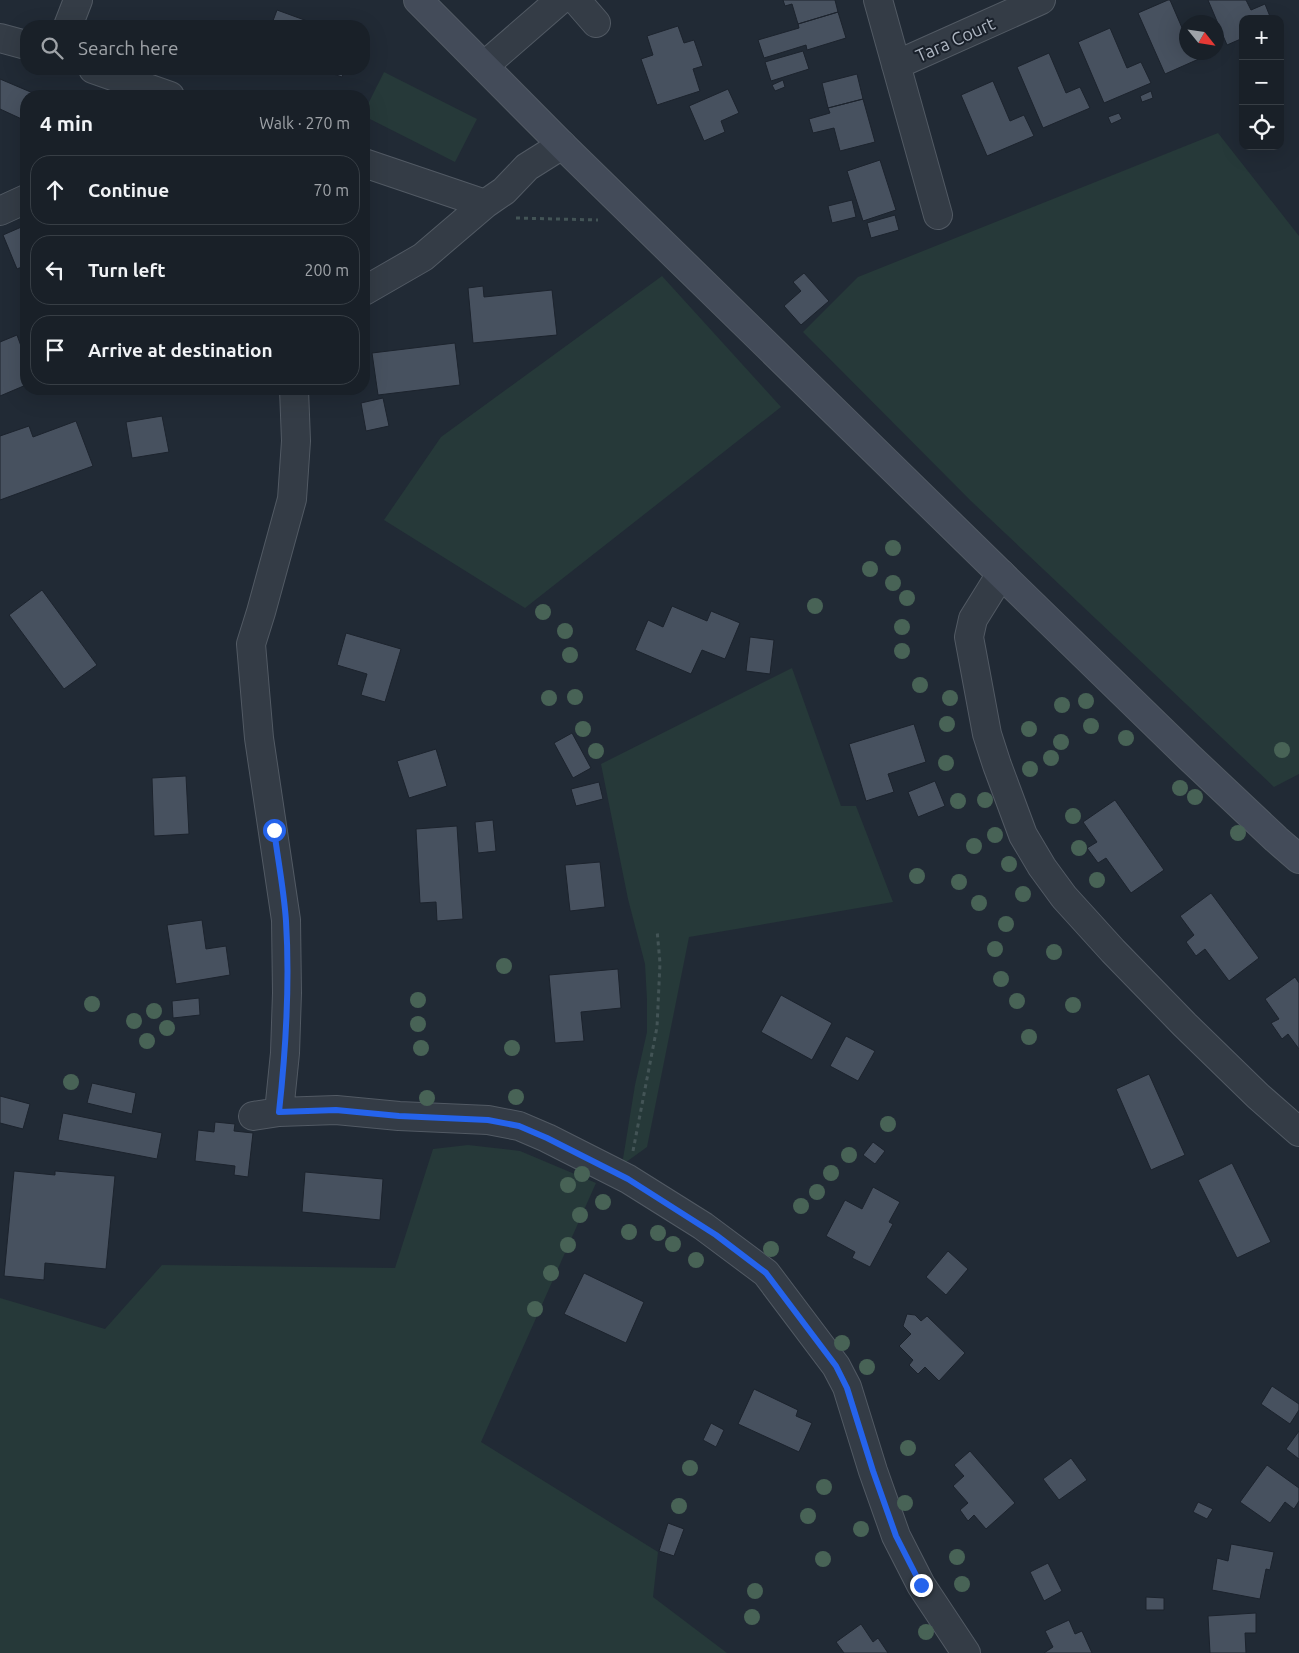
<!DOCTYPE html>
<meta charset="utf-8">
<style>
body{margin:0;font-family:Ubuntu,sans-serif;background:#222830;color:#f1f3f6}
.controls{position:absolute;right:15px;top:15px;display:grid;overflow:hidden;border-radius:10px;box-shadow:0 5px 20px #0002}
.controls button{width:45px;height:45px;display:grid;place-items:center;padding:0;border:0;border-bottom:1px solid #373e45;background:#192028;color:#f1f3f6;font:25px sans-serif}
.compass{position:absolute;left:1179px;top:15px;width:45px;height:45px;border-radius:50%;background:#192028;box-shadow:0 5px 20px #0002;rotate:120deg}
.stop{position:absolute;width:15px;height:15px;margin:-11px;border:4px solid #2563eb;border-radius:50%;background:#fff}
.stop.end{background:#2563eb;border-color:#fff;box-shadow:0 1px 5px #0008}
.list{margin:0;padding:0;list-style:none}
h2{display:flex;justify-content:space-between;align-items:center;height:65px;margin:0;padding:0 20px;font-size:21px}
h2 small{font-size:16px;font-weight:400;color:#9fa3a8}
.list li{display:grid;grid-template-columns:32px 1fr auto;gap:15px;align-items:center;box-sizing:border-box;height:70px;margin:0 10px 10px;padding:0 10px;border:1px solid #373e45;border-radius:20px}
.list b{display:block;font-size:19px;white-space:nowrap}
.list em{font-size:16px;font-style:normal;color:#9fa3a8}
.icon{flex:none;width:28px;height:28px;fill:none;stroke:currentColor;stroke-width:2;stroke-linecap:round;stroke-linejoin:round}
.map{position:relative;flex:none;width:1299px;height:1653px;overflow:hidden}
.search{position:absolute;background:#192028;box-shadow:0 5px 20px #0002;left:20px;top:20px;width:350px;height:55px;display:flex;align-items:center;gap:12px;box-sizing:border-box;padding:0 18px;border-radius:20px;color:#9fa3a8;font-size:19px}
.panel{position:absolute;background:#192028;box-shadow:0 5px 20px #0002;left:20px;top:90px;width:350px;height:305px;border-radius:20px}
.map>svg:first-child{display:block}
.green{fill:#263939}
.building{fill:#47515f;stroke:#1c232d}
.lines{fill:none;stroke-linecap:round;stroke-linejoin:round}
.minor-casing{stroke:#525a64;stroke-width:30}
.secondary-casing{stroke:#525a64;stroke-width:30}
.path{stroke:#435456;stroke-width:3;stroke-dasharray:4 4;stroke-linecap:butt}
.minor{stroke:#343c46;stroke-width:28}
.secondary{stroke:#434b59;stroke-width:28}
.tree{fill:#486356}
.route{stroke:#2563eb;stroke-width:6}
.labels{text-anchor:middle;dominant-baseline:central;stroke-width:4;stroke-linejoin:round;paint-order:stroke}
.street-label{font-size:18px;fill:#afb7c3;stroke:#1a212b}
</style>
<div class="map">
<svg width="1299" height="1653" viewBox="0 0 1299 1653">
<rect width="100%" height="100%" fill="#212a35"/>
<path class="green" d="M384,72l93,47 -22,43 -91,-46v-4z
M1218,133l81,103v538l-25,13 -303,-286 -168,-169 55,-55z
M662,276l119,131 -256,201 -141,-88 57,-83z
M792,668l49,138h15l37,96 -204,35 -42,210 -25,18 13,-80 12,-53v-32l-2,-36 -17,-65 -27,-135z
M468,1145l52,6 76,32 -115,259 177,110 -5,45 74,56h-727v-355l105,31 57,-64 233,3 38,-119z"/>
<path class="building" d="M783,0h52l3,12 -40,12 -6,-20 -7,2z
M1168,0h2l16,37v15h24v2l-45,20 -27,-61z
M1208,0h38l5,10 14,-6 6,15h-28v19l-16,7z
M277,10l44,16h-50z
M838,12l8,26 -39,12 -1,-5 -42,13 -6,-18 41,-12 -1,-4z
M678,26l6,17 10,-3 9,26 -10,3 7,22 -43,14 -16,-46 12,-4 -6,-19z
M1110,28l17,40 14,-6 10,21 -47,20 -26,-61z
M803,51l6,18 -38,12 -6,-19z
M1049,53l17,40 14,-6 10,21 -47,20 -26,-61z
M319,69h26l-3,8z
M857,74l6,25 -35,9 -6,-25z
M0,79l40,17h-14v25l-26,-12z
M783,80l2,7 -10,4 -3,-6z
M993,81l17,40 14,-6 10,21 -47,20 -26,-61z
M728,89l11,24 -18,8 4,11 -21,9 -15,-35z
M1151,91l2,7 -11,4 -2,-6z
M863,99l12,43 -35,9 -6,-23 -21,5 -4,-14 21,-6 -2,-5z
M1119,113l3,6 -11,5 -3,-7z
M880,160l16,50 -33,11 -16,-50z
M852,200l4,17 -24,6 -4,-17z
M895,215l4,15 -28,8 -4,-15z
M26,225v40l-9,4 -14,-34z
M804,273l25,28 -28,24 -17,-19 17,-15 -8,-9z
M483,286l1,11 68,-7 5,45 -84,8 -5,-55z
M17,335l9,25v25l-26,11v-54z
M455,343l5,42 -82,10 -6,-42z
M383,398l6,28 -23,5 -5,-28z
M162,416l7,36 -37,6 -6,-36z
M76,421l17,45 -93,34v-64l29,-10 4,11z
M42,590l55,75 -33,24 -55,-74z
M672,606l35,15 4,-10 29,12 -15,36 -23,-9 -11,24 -56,-24 13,-30 15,7z
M346,633l55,16 -16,53 -24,-7 6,-21 -30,-9z
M750,637l24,3 -4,34 -24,-3z
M914,724l12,38 -38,12 6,18 -28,9 -17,-57z
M572,733l19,35 -18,10 -19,-35z
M436,749l11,37 -38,12 -12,-37z
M186,776l3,58 -35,2 -2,-58z
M935,781l10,25 -27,11 -10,-25z
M599,782l4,17 -27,7 -5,-17z
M1115,800l49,70 -33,23 -25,-35 -8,5 -11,-15 10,-6 -14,-20z
M493,820l3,31 -18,2 -3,-31z
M457,826l6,93 -26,2 -1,-19 -16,1 -4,-74z
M600,862l5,45 -35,4 -5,-46z
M1211,893l48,65 -30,23 -24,-32 -9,7 -10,-14 8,-7 -14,-19z
M202,920l4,29 20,-3 4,29 -54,9 -9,-59z
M618,969l3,39 -40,4 3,29 -29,2 -6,-68z
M1295,977l4,6v66l-11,-15 -6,5 -11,-16 8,-4 -14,-20z
M781,995l51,28 -20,37 -51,-28z
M199,998l1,17 -27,3 -1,-17z
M846,1036l29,15 -17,30 -28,-15z
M1149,1074l36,81 -34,15 -35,-81z
M92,1083l44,10 -4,21 -45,-11z
M0,1096l30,8 -7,25 -23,-6z
M63,1113l99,20 -5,26 -99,-19z
M215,1122l20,2 -1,7 19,2 -5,44 -14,-2 1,-9 -40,-5 3,-31 16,2z
M873,1142l12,9 -10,13 -12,-9z
M1232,1163l39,79 -34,16 -39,-78z
M14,1171l41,4v-4l60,5 -9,93 -61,-6 -1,17 -40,-4z
M305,1172l78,7 -3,41 -78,-8z
M873,1187l27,15 -11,20 4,2 -23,43 -18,-9 3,-6 -29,-16 19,-36 17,9z
M948,1251l20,18 -22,26 -20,-18z
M584,1273l60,29 -18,41 -62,-29z
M907,1314l8,1 6,6 6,-5 38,37 -26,28 -14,-14 -7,7 -9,-9 4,-5 -14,-14 12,-12 -8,-8z
M1272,1386l27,18v6l-9,14 -29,-20z
M754,1389l44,21 -2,6 16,7 -13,29 -61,-28z
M711,1423l13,7 -8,17 -13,-7z
M1299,1431v28l-13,-10z
M970,1451l45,52 -29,26 -12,-14 -6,6 -8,-11 8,-7 -15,-17 11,-10 -10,-11z
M1071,1458l16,22 -28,20 -16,-21z
M1267,1465l32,23v13l-5,8 -9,-7 -15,21 -30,-21z
M1198,1502l15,7 -6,10 -14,-7z
M668,1523l16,6 -10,27 -15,-5z
M1231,1544l43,8 -4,18 -4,-1 -6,30 -48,-9 5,-32 11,3z
M1048,1563l14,28 -18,10 -14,-29z
M1146,1597l18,1v12h-18z
M1256,1613v20h-11l1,20h-36l-2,-37z
M1069,1620l6,14 7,-3 10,22h-48l9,-6 -8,-16z
M861,1624l12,18 5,-4 10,15h-44l-8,-11z"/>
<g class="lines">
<defs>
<path id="minor" d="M576,0l20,23
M878,0l60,215
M68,26l10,-26
M0,38l26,7
M896,65l145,-65
M484,66l76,-66
M93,69l77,27
M364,163l121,41 19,-13 23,-24 35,-22
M0,211l26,-12
M364,291l59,-34 62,-53
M294,389l2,52 -4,58 -31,113 -10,32 8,94 27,182 1,73 -2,60 -6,59 57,-2 63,6 89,4 31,6 28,12 81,41 75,47 63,47 70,93 11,21 26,84 23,65 25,49 45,68
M1001,574l-28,45 -4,18 18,97 10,31 26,70 19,32 22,30 49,54 72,74 73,71 41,36
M253,1116l26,-4"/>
<path id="secondary" d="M418,0l144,145 439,429 188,183 87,82 23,20"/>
</defs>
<use href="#minor" class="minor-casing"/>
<use href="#secondary" class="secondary-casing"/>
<path class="path" d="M516,218l82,2
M633,1151l24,-124 3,-64 -3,-33"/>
<use href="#minor" class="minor"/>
<use href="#secondary" class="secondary"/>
</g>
<g class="tree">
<circle cx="893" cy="548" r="8"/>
<circle cx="870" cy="569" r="8"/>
<circle cx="893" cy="583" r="8"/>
<circle cx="907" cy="598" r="8"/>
<circle cx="815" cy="606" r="8"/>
<circle cx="543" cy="612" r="8"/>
<circle cx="902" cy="627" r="8"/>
<circle cx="565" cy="631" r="8"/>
<circle cx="902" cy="651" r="8"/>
<circle cx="570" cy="655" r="8"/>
<circle cx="920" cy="685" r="8"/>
<circle cx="575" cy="697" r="8"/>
<circle cx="549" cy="698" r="8"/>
<circle cx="950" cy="698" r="8"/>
<circle cx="1086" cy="701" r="8"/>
<circle cx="1062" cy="705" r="8"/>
<circle cx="947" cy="724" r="8"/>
<circle cx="1091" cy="726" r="8"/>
<circle cx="583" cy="729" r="8"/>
<circle cx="1029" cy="729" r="8"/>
<circle cx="1126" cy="738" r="8"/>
<circle cx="1061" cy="742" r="8"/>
<circle cx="1282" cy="750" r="8"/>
<circle cx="596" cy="751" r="8"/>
<circle cx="1051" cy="758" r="8"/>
<circle cx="946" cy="763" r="8"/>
<circle cx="1030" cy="769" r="8"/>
<circle cx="1180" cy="788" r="8"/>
<circle cx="1195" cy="797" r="8"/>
<circle cx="985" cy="800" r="8"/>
<circle cx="958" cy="801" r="8"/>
<circle cx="1073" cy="816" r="8"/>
<circle cx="1238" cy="833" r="8"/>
<circle cx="995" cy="835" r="8"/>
<circle cx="974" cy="846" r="8"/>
<circle cx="1079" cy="848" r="8"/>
<circle cx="1009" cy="864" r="8"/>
<circle cx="917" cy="876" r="8"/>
<circle cx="1097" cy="880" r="8"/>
<circle cx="959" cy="882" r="8"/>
<circle cx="1023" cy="894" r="8"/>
<circle cx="979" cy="903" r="8"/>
<circle cx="1006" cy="924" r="8"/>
<circle cx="995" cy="949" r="8"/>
<circle cx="1054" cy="952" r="8"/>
<circle cx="504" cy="966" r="8"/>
<circle cx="1001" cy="979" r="8"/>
<circle cx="418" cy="1000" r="8"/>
<circle cx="1017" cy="1001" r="8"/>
<circle cx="92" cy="1004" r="8"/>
<circle cx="1073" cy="1005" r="8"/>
<circle cx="154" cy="1011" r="8"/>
<circle cx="134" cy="1021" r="8"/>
<circle cx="418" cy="1024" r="8"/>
<circle cx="167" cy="1028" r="8"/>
<circle cx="1029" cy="1037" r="8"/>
<circle cx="147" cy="1041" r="8"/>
<circle cx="421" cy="1048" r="8"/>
<circle cx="512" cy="1048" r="8"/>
<circle cx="71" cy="1082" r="8"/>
<circle cx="516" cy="1097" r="8"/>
<circle cx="427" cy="1098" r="8"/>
<circle cx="888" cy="1124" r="8"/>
<circle cx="849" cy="1155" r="8"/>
<circle cx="831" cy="1173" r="8"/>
<circle cx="582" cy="1174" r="8"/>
<circle cx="568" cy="1185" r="8"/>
<circle cx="817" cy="1192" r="8"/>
<circle cx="603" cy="1202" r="8"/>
<circle cx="801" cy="1206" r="8"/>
<circle cx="580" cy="1215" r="8"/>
<circle cx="629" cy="1232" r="8"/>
<circle cx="658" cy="1233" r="8"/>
<circle cx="673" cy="1244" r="8"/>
<circle cx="568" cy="1245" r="8"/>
<circle cx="771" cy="1249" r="8"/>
<circle cx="696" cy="1260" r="8"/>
<circle cx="551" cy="1273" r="8"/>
<circle cx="535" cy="1309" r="8"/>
<circle cx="842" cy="1343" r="8"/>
<circle cx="867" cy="1367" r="8"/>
<circle cx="908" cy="1448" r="8"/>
<circle cx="690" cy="1468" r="8"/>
<circle cx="824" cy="1487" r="8"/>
<circle cx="905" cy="1503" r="8"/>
<circle cx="679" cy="1506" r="8"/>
<circle cx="808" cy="1516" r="8"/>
<circle cx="861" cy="1529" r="8"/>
<circle cx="957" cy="1557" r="8"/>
<circle cx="823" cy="1559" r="8"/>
<circle cx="962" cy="1584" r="8"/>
<circle cx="755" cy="1591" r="8"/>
<circle cx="752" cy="1617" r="8"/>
<circle cx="926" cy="1632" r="8"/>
</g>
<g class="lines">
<path class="route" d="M274,830c4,30 10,61 12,91 4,64 0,127 -7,191l57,-2 63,6 89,4 31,6 28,12 81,41 88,56 50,38 70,93 11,22 26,83 23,65 25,49"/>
</g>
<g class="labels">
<g class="street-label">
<text transform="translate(955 39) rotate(-24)">Tara Court</text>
</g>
</g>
</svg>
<div class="controls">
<button>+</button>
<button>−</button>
<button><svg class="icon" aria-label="locate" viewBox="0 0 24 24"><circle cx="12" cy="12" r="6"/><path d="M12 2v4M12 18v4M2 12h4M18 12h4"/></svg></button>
</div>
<svg class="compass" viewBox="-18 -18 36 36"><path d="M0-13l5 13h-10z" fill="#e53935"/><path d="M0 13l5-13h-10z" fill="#9fa3a8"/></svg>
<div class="stop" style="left:274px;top:830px"></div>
<div class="stop end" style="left:921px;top:1585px"></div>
<div class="search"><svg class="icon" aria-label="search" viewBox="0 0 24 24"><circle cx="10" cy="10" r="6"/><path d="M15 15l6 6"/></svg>Search here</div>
<section class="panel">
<h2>4 min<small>Walk · 270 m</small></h2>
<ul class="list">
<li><svg class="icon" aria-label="ahead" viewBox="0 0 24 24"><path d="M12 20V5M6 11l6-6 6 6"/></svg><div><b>Continue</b></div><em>70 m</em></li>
<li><svg class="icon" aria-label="left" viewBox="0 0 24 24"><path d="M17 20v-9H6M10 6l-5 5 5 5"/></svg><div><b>Turn left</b></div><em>200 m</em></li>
<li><svg class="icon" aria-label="arrive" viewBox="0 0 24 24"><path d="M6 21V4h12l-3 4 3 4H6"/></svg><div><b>Arrive at destination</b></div></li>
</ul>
</section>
</div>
